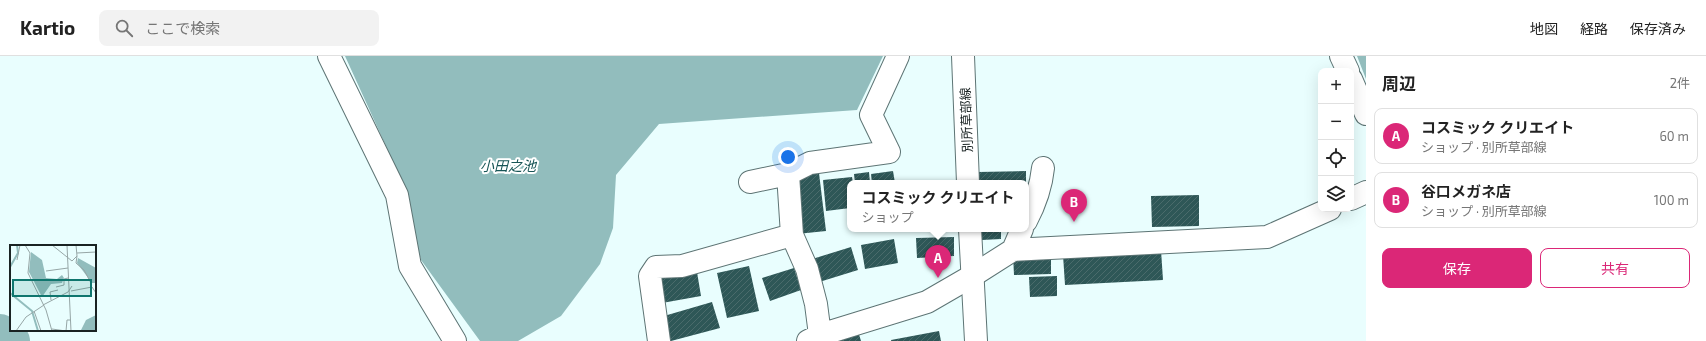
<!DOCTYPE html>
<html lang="ja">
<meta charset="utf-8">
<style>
body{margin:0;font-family:"Exo 2","Noto Sans JP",sans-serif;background:#f2f2f2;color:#222}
.controls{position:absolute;right:12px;top:12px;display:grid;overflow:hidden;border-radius:8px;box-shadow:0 4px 16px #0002}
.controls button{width:36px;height:36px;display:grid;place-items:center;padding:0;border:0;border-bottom:1px solid #e0e0e0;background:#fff;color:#222;font:20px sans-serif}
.you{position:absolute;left:788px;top:101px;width:14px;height:14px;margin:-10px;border:3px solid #fff;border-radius:50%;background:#1a73e8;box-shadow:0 0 0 6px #1a73e833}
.badge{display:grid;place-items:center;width:26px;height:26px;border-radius:50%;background:#db2777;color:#fff;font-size:13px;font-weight:700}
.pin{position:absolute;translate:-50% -33px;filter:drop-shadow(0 1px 2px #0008)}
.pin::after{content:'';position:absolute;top:21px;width:14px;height:12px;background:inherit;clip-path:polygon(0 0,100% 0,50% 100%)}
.popup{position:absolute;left:847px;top:124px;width:182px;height:52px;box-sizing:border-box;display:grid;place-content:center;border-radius:8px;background:#fff;filter:drop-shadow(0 1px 3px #0005);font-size:13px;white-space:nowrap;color:#767676}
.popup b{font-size:15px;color:#222}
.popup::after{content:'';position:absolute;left:50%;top:100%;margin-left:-8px;border:8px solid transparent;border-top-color:#fff}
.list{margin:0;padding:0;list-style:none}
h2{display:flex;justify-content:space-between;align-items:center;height:52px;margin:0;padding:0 16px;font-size:17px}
h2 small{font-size:13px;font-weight:400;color:#767676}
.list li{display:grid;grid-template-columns:26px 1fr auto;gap:12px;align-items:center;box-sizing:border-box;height:56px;margin:0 8px 8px;padding:0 8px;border:1px solid #e0e0e0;border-radius:8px}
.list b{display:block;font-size:15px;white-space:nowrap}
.list p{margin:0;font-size:13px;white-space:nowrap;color:#767676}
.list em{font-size:13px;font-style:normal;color:#767676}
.actions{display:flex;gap:8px;padding:12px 16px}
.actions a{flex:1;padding:9px 0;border:1px solid #db2777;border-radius:8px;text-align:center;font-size:14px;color:#db2777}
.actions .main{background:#db2777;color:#fff}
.icon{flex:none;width:22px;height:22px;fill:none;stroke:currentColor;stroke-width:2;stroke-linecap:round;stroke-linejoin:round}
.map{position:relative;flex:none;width:1366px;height:285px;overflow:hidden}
header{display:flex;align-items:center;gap:24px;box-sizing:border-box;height:56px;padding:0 20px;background:#fff;border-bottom:1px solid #e0e0e0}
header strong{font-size:19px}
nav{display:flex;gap:22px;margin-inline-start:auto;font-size:14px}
.search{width:280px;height:36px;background:#f2f2f2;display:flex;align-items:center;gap:10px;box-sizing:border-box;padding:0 14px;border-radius:8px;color:#767676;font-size:15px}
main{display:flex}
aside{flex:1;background:#fff}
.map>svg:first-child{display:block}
.water{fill:#92bdbd}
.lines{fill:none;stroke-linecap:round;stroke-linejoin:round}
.river{stroke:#92bdbd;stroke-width:36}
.building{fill:url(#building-hatch)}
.minor-casing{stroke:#5d7474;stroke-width:24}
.major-casing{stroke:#5d7474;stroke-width:24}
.minor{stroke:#fff;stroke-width:22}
.major{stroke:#fff;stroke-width:22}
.labels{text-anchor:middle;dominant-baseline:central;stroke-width:4;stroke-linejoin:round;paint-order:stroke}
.street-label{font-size:13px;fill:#1a2323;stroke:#fff}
.water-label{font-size:14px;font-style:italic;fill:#185556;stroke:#fff}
.inset-river{fill:none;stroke:#92bdbd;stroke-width:2}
.inset-road{fill:none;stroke:#96a6a6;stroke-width:1}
.view{fill:#0f766e;fill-opacity:0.15;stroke:#0f766e;stroke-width:2}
.inset-edge{fill:none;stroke:#1a2323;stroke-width:2}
</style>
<header>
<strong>Kartio</strong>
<div class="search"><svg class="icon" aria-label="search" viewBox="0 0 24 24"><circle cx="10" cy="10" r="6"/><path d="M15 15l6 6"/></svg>ここで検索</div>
<nav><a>地図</a><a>経路</a><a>保存済み</a></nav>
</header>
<main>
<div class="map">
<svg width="1366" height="285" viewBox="0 0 1366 285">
<defs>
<pattern id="building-hatch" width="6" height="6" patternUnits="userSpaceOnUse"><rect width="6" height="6" fill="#2e5757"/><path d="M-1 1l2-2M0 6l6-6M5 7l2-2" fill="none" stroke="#4a6b6b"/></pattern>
</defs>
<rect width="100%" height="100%" fill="#e9fefe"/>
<path class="water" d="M345,0h538l-26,54 -198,14 -43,51 -3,53 -13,36 -39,52 -43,25h-38l-59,-81 -26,-94z
M1357,0h9v23z"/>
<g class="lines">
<path class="river" d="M0,276l12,9"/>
</g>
<path class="building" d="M893,115l2,12h-23l-1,-9z
M1026,115v12h-48v-11z
M869,116l1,11h-15l-1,-9z
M819,117l7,58 -29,3 -6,-57z
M852,121l1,6h-3v25l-24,3 -3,-31z
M949,124v3h-47v-2z
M1199,139v31l-47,1 -1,-31z
M981,173h20v10l-19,1z
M954,181v19l-37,2 -1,-20z
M894,183l4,24 -33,6 -4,-24z
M851,191l7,23 -42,13 -7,-23z
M1161,194l2,30 -98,5 -2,-30z
M1051,198v20l-37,1 -1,-20z
M749,210l10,45 -32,7 -10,-45z
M794,212l7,22 -31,11 -8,-23z
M697,216l4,24 -39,7 -4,-24z
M1057,220v20l-27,1 -1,-20z
M712,246l8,26 -49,13 -7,-25z
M858,275l3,10h-33z
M939,275l2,10h-50v-1z"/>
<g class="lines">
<defs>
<path id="minor" d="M329,0l68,139 13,71 45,75
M1341,0l7,15
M1351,23l15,35
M788,118l4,61 15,34 9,35 4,31
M750,126l38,-8 22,-11 79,-11 -18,-37 27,-59
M1351,143l15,-7
M1026,165c9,-17 15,-33 17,-53
M1013,194l254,-13 63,-28
M659,285l-9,-65 6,-9 26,-1 110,-31
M808,285l12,-6 107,-33 45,-26 41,-26 9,-21"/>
<path id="major" d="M963,0l5,127
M970,173l6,112"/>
</defs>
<use href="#minor" class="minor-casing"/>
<use href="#major" class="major-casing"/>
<use href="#minor" class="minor"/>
<use href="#major" class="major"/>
</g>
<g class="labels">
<g class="street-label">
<text transform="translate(966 64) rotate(-92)">別所草部線</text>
</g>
<g class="water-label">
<text x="508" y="109">小田之池</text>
</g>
</g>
<g transform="translate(10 189)">
<rect width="86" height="86" fill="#e9fefe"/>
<path d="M21,7l11,8 4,18 11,1 5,-4 2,3 -2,5 -11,1 -9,13 -13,-25zM68,13l18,10v15h-4l-15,-20zM86,70v16l-15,-1 5,-10z" fill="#92bdbd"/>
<path class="inset-river" d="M0,22l8,-14 -1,-8M0,48l22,18 6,20"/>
<path class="inset-road" d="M15,0l5,8 -2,20 18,37 6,21M42,0l20,16 5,-5 -1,-11M57,0l4,86M67,8l19,-1M67,11l-1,7 8,7 7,13M7,15l3,-15M36,26l22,-3M46,42l8,-2v-6l4,-1M61,46l21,-4 4,6M41,55l-1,-8 8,-2M33,60l25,-13 4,-6M24,66l7,20M42,84l14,2M6,86l10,-14 18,-12M56,86l1,-11h3"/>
<path class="view" d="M3,35h78v16h-78z"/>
<rect width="86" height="86" class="inset-edge"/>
</g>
</svg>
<div class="controls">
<button>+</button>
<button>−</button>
<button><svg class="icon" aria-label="locate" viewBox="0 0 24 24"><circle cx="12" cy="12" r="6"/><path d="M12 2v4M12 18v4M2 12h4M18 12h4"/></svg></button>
<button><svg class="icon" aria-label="layers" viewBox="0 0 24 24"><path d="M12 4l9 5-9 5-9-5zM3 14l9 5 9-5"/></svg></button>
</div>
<div class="you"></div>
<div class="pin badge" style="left:938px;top:222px">A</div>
<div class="popup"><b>コスミック クリエイト</b>ショップ</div>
<div class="pin badge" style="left:1074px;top:166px">B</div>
</div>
<aside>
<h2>周辺<small>2件</small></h2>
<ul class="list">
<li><span class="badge">A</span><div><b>コスミック クリエイト</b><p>ショップ · 別所草部線</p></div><em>60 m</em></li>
<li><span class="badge">B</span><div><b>谷口メガネ店</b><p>ショップ · 別所草部線</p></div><em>100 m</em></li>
</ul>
<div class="actions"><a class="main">保存</a><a>共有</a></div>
</aside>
</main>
